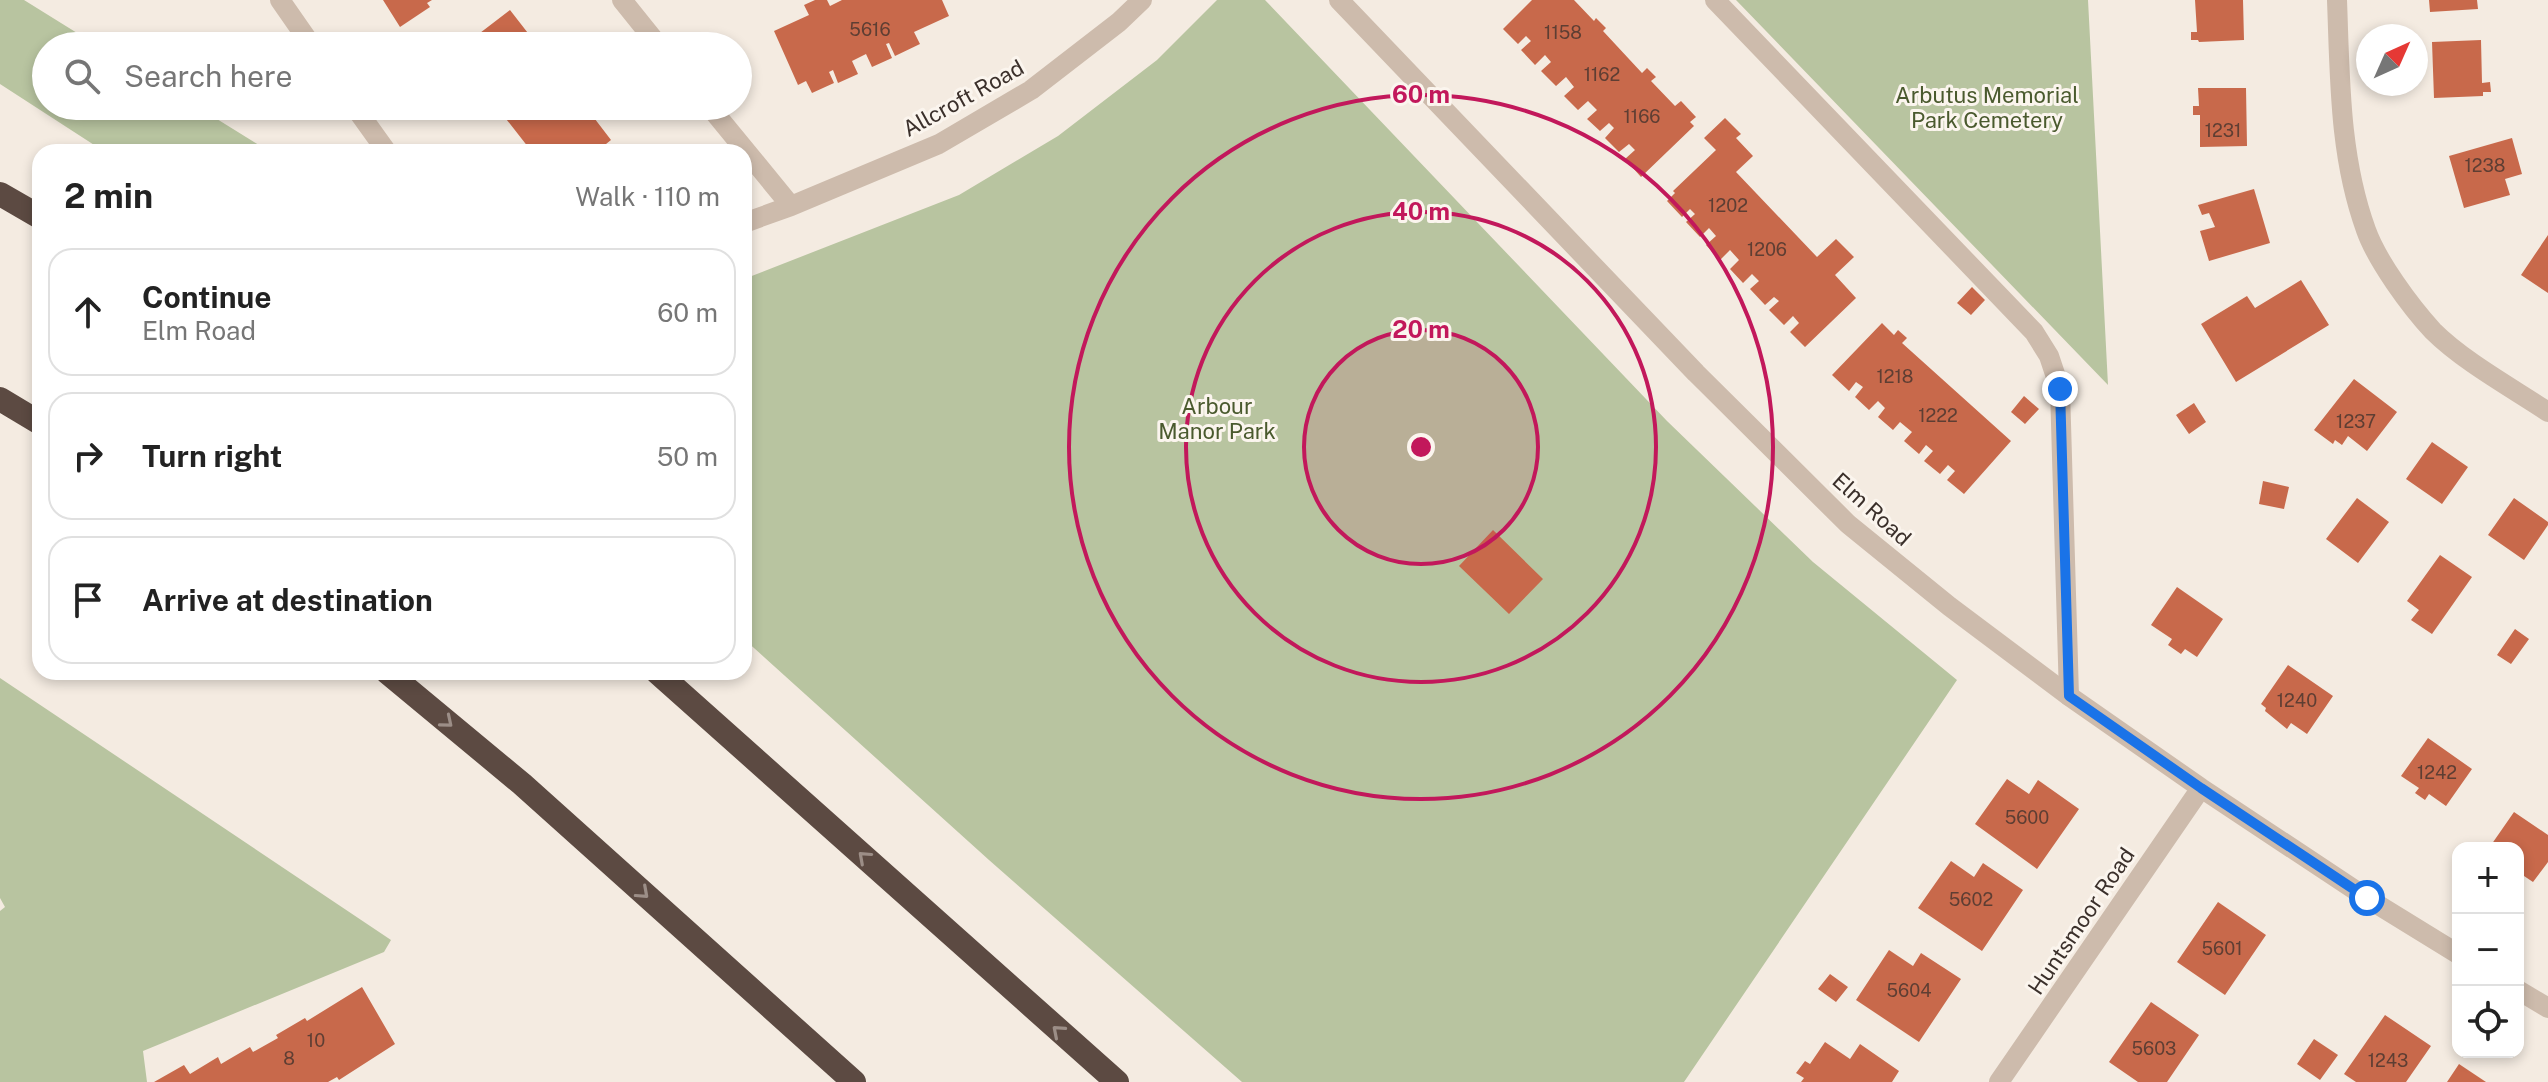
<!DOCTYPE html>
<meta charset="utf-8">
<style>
body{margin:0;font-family:"Public Sans",sans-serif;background:#f2f2f2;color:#222}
.controls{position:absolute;right:24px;bottom:24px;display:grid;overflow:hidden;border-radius:16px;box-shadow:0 4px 12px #0003}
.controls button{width:72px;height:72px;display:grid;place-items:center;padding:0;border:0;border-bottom:2px solid #e0e0e0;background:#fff;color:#222;font:40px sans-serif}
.compass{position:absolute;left:2356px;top:24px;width:72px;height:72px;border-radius:50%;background:#fff;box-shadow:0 4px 12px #0003;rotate:45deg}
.stop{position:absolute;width:24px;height:24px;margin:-18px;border:6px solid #1a73e8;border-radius:50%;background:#fff}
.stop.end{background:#1a73e8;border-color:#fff;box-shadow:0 2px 8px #0008}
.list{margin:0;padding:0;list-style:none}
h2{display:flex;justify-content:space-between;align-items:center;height:104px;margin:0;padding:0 32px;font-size:34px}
h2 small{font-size:26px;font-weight:400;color:#767676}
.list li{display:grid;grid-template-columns:52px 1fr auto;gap:24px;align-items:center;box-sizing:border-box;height:128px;margin:0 16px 16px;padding:0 16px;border:2px solid #e0e0e0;border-radius:24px}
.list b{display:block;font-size:30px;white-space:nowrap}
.list p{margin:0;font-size:26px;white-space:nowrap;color:#767676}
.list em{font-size:26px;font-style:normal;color:#767676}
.icon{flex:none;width:44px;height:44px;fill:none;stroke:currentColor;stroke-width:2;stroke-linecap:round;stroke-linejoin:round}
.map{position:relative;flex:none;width:2548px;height:1082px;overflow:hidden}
.search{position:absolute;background:#fff;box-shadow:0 4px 12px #0003;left:32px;top:32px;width:720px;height:88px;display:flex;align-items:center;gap:20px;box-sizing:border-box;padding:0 28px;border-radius:44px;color:#767676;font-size:30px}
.panel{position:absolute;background:#fff;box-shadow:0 4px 12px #0003;left:32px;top:144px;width:720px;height:536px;border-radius:24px}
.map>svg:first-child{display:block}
.green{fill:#b8c4a0}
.building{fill:#c8694b}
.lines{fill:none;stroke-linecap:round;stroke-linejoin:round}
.lane{stroke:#cdbbac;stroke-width:20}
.street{stroke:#cdbbac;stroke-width:20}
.highway{stroke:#5c4a42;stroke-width:24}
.oneway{stroke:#9c8e87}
.route{stroke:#1a73e8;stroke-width:10}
.ring{fill:none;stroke:#c2185b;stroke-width:4}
.labels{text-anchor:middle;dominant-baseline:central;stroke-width:6;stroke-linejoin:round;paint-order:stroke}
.number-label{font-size:18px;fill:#5e3e33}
.park-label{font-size:22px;fill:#4a5a2e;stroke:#fbf5ee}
.street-label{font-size:22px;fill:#3b302b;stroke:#fbf5ee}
.centre{fill:#c2185b;stroke:#fbf5ee;stroke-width:4}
.ring-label{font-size:24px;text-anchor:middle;font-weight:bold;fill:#c2185b;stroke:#fbf5ee;stroke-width:6;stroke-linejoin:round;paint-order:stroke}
</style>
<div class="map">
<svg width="2548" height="1082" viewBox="0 0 2548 1082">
<rect width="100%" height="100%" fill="#f4ebe1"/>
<path class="green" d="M0,0h24l74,46h-52v60h150l74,46h-165l-105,-68z
M1217,0h48l402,421 146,141 144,118 -273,402h-442l-253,-222 -245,-221v-360l215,-84 99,-59 99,-76z
M1736,0h352l20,385z
M0,678l391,262 -7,12 -241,99 4,31h-147v-171l5,-4 -5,-9z"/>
<path class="building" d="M383,0h49l-5,3 3,4 -30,20z
M815,0h12l3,6 12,-6h100l7,16 -35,16 6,12 -25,12 -6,-13 -3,1 6,14 -20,9 -6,-13 -14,7 6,13 -20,9 -5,-13 -4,2 5,11 -22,10 -6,-12 -8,4 -24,-54 35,-16 -5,-10z
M1532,0h42l20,21 2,-3 10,10 -3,3 39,42 5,-5 9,9 -5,4 24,25 6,-5 15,16 -6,5 4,4 -53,51 -16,-18 10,-9 -6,-6 -10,8 -14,-14 9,-10 -5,-5 -9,8 -13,-12 10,-9 -9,-9 -10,9 -14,-14 10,-9 -8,-10 -10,9 -15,-15 10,-9 -6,-7 -10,10 -14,-15 10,-9 -5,-5 -8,8 -15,-15z
M2195,0h48l1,40 -45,2 -1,-2h-7v-8h6z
M2429,0h48l1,9 -48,3z
M510,10l28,36h-75z
M2481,40l1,43 8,-1 1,10h-8v4l-49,2 -2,-56z
M2198,88h48l1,58 -47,1v-32h-7v-9h6z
M496,106h89l26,34 -15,12h-64z
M1725,118l16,16 -5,4 17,18 -17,16 81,85 19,-18 18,18 -19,18 21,23 -51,49 -15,-15 9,-9 -6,-7 -9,9 -15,-15 10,-9 -5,-4 -9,8 -15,-16 9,-8 -7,-7 -9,9 -13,-14 9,-9 -9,-10 -10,10 -14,-15 10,-9 -7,-8 -9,9 -14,-15 9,-8 -5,-5 -8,8 -15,-16 8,-8 -2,-2 43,-41 -12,-12z
M2512,138l10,36 -17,5 5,16 -46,13 -15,-52z
M2254,189l16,54 -61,18 -9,-30 15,-4 -6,-14 -7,2 -4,-10z
M2548,235v58l-27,-18z
M2301,280l28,45 -93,57 -35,-58 46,-28 8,12z
M1972,287l13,13 -14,15 -14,-12z
M1882,323l12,12 4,-5 9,8 -5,5 109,98 -47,53 -17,-14 8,-9 -7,-6 -8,9 -16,-13 9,-10 -7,-6 -7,9 -15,-13 8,-9 -12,-10 -7,8 -15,-13 7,-9 -7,-7 -9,9 -14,-13 8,-10 -7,-5 -7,9 -17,-16z
M2354,379l43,33 -30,39 -19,-15 -6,9 -7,-5 -2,4 -19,-14z
M2024,396l15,13 -14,15 -14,-12z
M2194,403l12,19 -17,12 -13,-19z
M2432,442l36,25 -26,37 -36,-25z
M2263,481l26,6 -5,22 -25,-5z
M2357,498l32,24 -31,41 -32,-24z
M2514,498l34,24v3l-24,35 -36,-25z
M1493,530l50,49 -34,35 -50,-48z
M2440,555l32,22 -40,57 -21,-14 8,-10 -12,-9z
M2177,587l46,32 -26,38 -12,-8 -4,5 -13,-9 4,-6 -21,-14z
M2515,629l14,10 -18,25 -14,-9z
M2288,665l45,31 -26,38 -16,-11 -4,6 -22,-18 1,-3 -5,-4z
M2428,738l44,31 -26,37 -17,-12 -4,6 -10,-7 4,-5 -18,-12z
M2007,779l22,15 9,-14 41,29 -42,60 -62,-45z
M2514,812l34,23v27l-15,20 -15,-10v-24h-29z
M1951,861l23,16 9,-14 40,27 -41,61 -64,-43z
M2218,902l48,33 -41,60 -48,-33z
M1889,950l24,16 8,-13 40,26 -42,63 -63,-42z
M1830,974l18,13 -12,15 -18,-13z
M362,987l33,57 -56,36 -2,-3 -9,5h-174l30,-17 6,9 28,-17 3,7 29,-17 3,5 25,-14 -2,-3 29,-17 2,3z
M2151,1002l48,33 -32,47h-29l-29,-20z
M2385,1015l46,31 -25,36h-50l-12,-8z
M2314,1039l24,16 -18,25 -23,-16z
M1825,1042l25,17 10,-15 39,27 -7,11h-91l3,-4 -8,-5 9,-12 5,3z
M2459,1064l27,18h-39z"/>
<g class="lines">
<path class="lane" d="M280,0l32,46
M1715,0l319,332 15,24 11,33 9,307
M354,106l33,46"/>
<path class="street" d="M622,0l37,46
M1339,0l357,373 152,151 101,82 120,90 132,92 166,110 91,56
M2337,0c3,77 2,156 29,230 11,31 44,76 67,101 30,30 79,57 115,81
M709,106l82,100
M744,223l47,-17 148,-62 92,-54 88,-68 23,-22
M2518,990l30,18
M1999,1082l202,-294"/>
<path class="highway" d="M0,194l40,23
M0,399l40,24
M387,672l135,112 332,298
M657,672l460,410"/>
</g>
<defs><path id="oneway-chevron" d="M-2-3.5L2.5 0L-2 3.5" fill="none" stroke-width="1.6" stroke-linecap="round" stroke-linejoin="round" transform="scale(2)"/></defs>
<g class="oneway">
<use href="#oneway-chevron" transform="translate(447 722) rotate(40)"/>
<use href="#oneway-chevron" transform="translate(864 857) rotate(-138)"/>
<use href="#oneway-chevron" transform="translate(643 893) rotate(42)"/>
<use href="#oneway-chevron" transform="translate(1058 1031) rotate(-139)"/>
</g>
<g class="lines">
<path class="route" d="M2060,389l9,307 132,92 166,110"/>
</g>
<circle cx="1421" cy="447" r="117" fill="#c2185b" fill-opacity=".12"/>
<g class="ring">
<circle cx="1421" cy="447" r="117"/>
<circle cx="1421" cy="447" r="235"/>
<circle cx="1421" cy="447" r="352"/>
</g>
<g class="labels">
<g class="number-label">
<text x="870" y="29">5616</text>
<text x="1563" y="32">1158</text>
<text x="1602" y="74">1162</text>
<text x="1642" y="116">1166</text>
<text x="2223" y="130">1231</text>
<text x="2485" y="165">1238</text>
<text x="1728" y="205">1202</text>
<text x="1767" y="249">1206</text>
<text x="1895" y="376">1218</text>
<text x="1938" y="415">1222</text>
<text x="2356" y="421">1237</text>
<text x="2297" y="700">1240</text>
<text x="2437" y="772">1242</text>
<text x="2027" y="817">5600</text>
<text x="1971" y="899">5602</text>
<text x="2222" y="948">5601</text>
<text x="1909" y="990">5604</text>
<text x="316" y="1040">10</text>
<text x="2154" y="1048">5603</text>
<text x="289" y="1058">8</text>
<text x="2388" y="1060">1243</text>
</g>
<g class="park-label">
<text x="1987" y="95">Arbutus Memorial<tspan x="1987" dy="25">Park Cemetery</tspan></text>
<text x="1217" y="406">Arbour<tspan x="1217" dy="25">Manor Park</tspan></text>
</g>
<g class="street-label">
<text transform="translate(963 98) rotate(-29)">Allcroft Road</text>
<text transform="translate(1872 509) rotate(42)">Elm Road</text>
<text transform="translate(2081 921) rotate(-56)">Huntsmoor Road</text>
</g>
</g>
<circle cx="1421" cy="447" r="12" class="centre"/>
<g class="ring-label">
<text x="1421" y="103">60 m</text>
<text x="1421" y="220">40 m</text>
<text x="1421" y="338">20 m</text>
</g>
</svg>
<div class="controls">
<button>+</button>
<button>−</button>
<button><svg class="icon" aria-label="locate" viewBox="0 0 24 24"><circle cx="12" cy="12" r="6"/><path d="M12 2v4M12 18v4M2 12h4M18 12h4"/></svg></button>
</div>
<svg class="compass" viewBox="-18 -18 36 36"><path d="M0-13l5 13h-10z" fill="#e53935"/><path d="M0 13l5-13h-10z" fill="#767676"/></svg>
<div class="stop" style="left:2367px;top:898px"></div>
<div class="stop end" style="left:2060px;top:389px"></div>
<div class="search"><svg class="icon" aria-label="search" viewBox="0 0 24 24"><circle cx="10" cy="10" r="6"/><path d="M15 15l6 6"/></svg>Search here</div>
<section class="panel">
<h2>2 min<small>Walk · 110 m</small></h2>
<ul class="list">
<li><svg class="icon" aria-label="ahead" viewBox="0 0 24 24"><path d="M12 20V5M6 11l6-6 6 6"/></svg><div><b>Continue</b><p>Elm Road</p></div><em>60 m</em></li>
<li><svg class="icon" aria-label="right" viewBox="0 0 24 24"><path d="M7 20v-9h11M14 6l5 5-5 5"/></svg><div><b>Turn right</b></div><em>50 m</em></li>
<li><svg class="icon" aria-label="arrive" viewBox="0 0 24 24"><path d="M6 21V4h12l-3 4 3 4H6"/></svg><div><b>Arrive at destination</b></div></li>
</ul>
</section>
</div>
